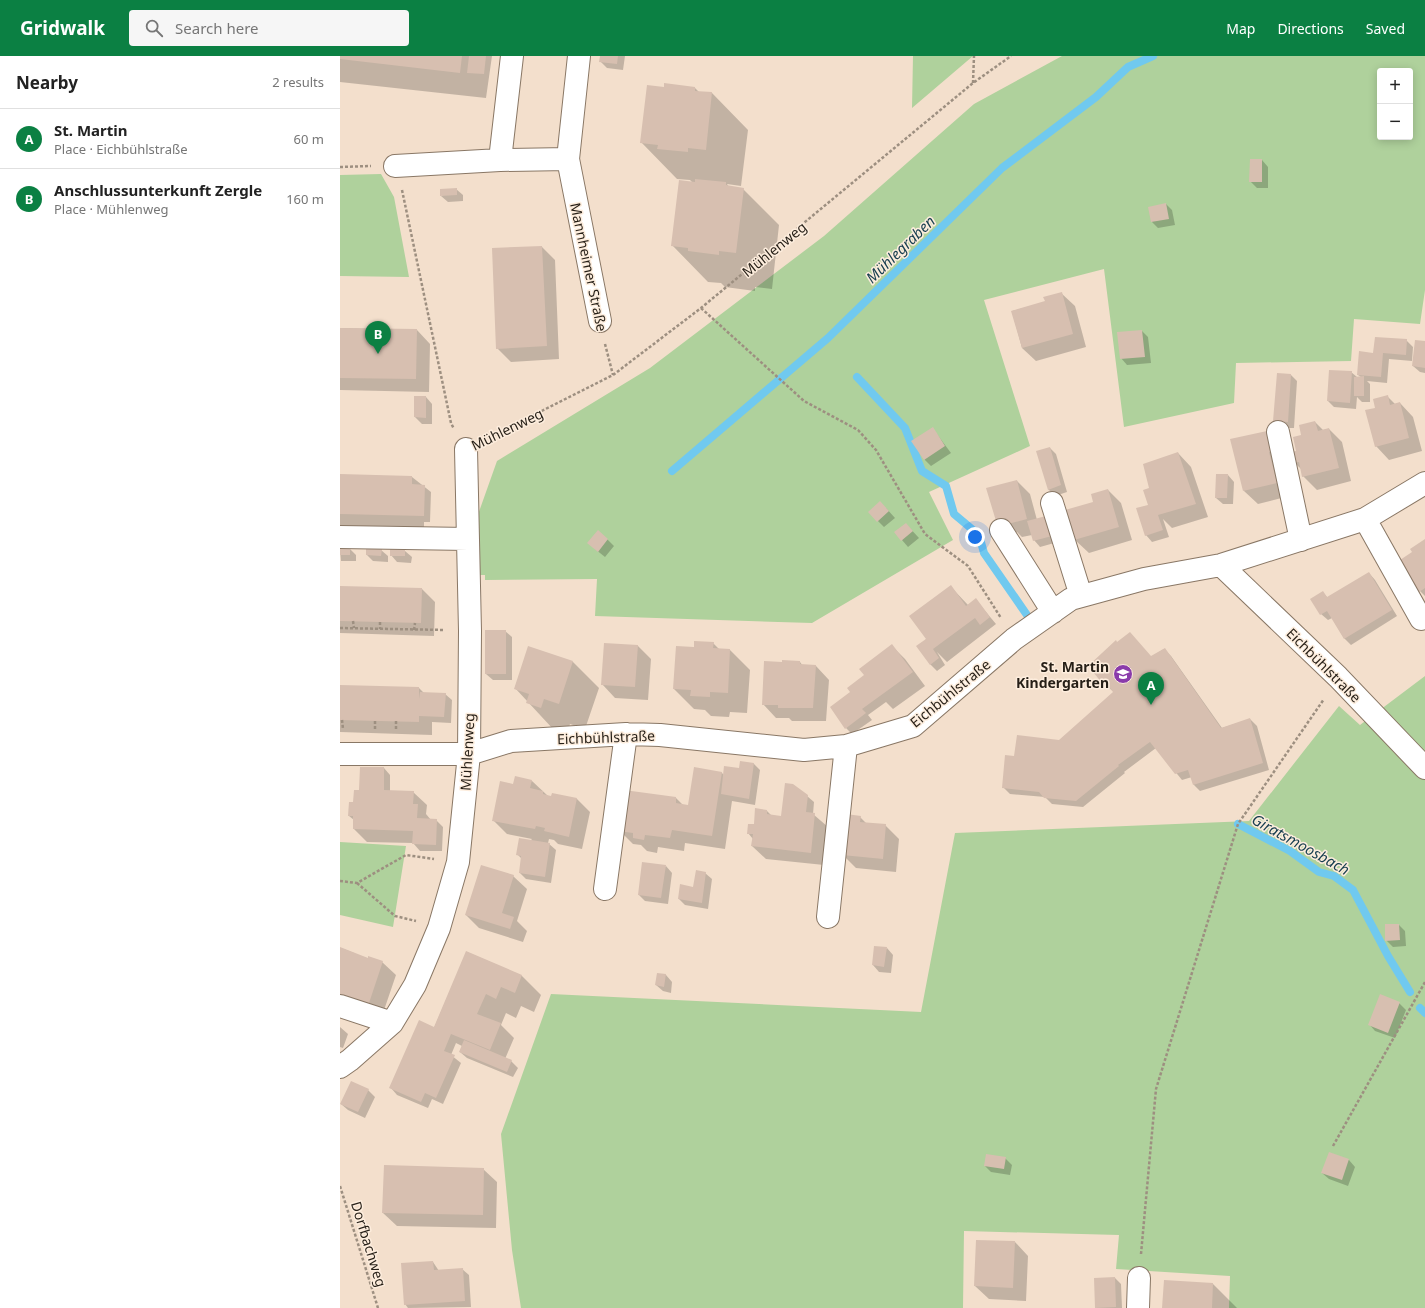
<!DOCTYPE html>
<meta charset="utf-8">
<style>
body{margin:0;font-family:"Noto Sans",sans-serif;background:#f6f6f6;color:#222}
.controls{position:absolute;right:12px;top:12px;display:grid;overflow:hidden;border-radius:4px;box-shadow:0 2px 10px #0003}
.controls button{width:36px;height:36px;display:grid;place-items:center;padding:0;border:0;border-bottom:1px solid #e0e0e0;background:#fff;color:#222;font:20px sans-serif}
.you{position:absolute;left:635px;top:481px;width:14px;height:14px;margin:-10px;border:3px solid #fff;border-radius:50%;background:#1a73e8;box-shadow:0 0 0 6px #1a73e833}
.badge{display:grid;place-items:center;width:26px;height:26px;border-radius:50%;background:#0b8043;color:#fff;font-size:13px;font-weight:700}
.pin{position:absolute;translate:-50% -33px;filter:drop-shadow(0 1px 2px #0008)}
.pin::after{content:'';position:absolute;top:21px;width:14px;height:12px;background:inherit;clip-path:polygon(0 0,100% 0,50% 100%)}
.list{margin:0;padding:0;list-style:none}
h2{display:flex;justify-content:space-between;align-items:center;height:52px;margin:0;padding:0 16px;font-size:17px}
h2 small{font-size:13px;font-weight:400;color:#767676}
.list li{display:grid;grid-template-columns:26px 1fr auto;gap:12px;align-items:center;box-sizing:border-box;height:60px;padding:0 16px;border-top:1px solid #e0e0e0}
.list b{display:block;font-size:15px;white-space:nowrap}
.list p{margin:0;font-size:13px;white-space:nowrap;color:#767676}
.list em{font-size:13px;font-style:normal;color:#767676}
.icon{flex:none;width:22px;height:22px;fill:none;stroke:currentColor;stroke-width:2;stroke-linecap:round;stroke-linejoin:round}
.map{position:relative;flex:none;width:1085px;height:1252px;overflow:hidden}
header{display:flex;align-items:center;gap:24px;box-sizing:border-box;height:56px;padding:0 20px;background:#0b8043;color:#fff}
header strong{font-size:19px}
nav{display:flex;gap:22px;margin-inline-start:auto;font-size:14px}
.search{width:280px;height:36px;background:#f6f6f6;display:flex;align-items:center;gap:10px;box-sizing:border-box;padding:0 14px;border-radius:4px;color:#767676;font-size:15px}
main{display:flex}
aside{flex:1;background:#fff}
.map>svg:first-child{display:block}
.green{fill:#afd19c;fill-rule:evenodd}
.shadow{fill:#0003}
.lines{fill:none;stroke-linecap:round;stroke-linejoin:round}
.stream{stroke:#70c9ef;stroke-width:8}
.building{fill:#d7bfb0}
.minor-casing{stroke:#897765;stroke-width:24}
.path{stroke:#9d8f80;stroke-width:2.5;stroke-dasharray:3 2;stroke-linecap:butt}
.minor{stroke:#fff;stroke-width:22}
.labels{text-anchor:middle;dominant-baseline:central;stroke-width:3;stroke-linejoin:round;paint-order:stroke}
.street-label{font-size:14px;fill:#261f17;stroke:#fdeddd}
.poi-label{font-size:14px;font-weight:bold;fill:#261f17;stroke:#fdeddd;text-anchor:end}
.water-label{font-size:15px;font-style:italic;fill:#163e4f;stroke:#fdeddd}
</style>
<header>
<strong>Gridwalk</strong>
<div class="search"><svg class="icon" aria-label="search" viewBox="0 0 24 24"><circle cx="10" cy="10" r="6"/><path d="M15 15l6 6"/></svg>Search here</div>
<nav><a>Map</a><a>Directions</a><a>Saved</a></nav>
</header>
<main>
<aside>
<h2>Nearby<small>2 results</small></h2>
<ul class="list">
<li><span class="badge">A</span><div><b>St. Martin</b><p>Place · Eichbühlstraße</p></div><em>60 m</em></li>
<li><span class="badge">B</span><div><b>Anschlussunterkunft Zergle</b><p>Place · Mühlenweg</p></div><em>160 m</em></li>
</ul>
</aside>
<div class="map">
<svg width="1085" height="1252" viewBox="0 0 1085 1252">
<rect width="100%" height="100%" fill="#f3dfcc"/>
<path class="green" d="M573,0h60l-61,52z
M722,0h363v234l-5,34 -66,-5 -3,42 -115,2 -2,40 -110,24 -20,-158 -120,31 46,146 -101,46 24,48 -141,83 -217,-7 2,-37 -112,1v-5h-8l-2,-52 22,-62 153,-93 174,-132 150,-132zM1040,15h30v66h-30z
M41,118l13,23 15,80 -69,-1v-101z
M1085,620v632h-196l1,-32 -114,-7 3,-34 -155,-4 -1,77h-442l-9,-58 -11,-116 50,-140 370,18 34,-179 294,-12 90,-115 21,19z
M0,786l66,4 -13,81 -53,-12z"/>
<path class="shadow" d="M0,0h152l-6,42 -146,-16z
M261,0h24l-2,14 -16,-2 -7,-7z
M325,32h30l4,4 13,1 36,37 -7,56 -14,-2 2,3 14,2 36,36 -7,64 -17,-2v4l-30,-4 -4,-4 -13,-1 -36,-37 21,-62 -3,-3 -13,-1 -36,-37z
M922,104l6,7v21h-11l-7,-7z
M116,133l7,6v6l-15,1 -7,-6z
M826,148l6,6 3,15 -17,3 -6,-6 -3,-14z
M202,191l13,13 4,99 -48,3 -14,-14z
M721,237l14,13 11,41 -50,14 -14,-13 -10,-37 34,-9z
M0,272l77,2 13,14 -1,48 -89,-2z
M802,275l6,6 3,26 -24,2 -6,-7z
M1066,284l7,7 -1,14 -23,-2 -2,24 -20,-2 3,3v18h-8l-5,-5 -1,12 -22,-2 -6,-6 23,-29 6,5h4l-3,-2 16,-21z
M1085,286v31l-5,-1 -7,-6z
M938,318l13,1 6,6 -3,47h-13l-7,-7z
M1047,340l8,8 5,-1 13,14 9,34 -33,9 -13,-14v-37z
M86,341l6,7v20h-10l-7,-7z
M975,366l8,8 6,-1 13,13 9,39 -34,9 -14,-14 -1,-6 -8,-8 9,-26z
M593,373l18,24 -20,13 -7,-7z
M927,376l13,13 9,51 -31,8 -14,-13 -12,-51z
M710,392l6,6 11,38 -12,4 -7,-7z
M838,397l13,14 17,50 -36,11 -9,-9 6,18 -17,5 -6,-7 5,-46z
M0,419l72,2 19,15 -1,30h-6v7l-84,-3z
M888,419l6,7 -1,22h-10l-7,-6z
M677,425l13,13 7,26 21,22 -18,5 -6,-7 -2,-5 -10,2 -5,-5 -7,2 -14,-13z
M768,434l13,13 11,37 -43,13 -14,-13 -8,-29 27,-8z
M546,452l9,10 -11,9 -15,-15z
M566,468l13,14 -11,9 -6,-7z
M267,483l7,7 -9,11 -10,-8z
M1085,484v56l-5,-5 -7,-38z
M0,493h10l6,6v6h-15z
M41,494l7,6v6l-15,-1 -6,-6z
M51,494l14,1 7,6 -1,6 -14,-1 -6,-7z
M1029,517l6,7 22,36 -46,29 -7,-7 -12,-20 -4,2 -7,-6 2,-21 5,5z
M0,531l82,2 13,13 -1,34 -94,-3z
M611,531l17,18 8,-5 20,24 -49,38 -10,-10 8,13 -8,6 -7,-7 -5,-23z
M165,575l7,6v43h-19l-7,-6z
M790,577l21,24 13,-8 7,7 51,72 28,-9 7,7 12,44 -69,21 -6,-6 -2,-8 -10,3 -26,-32 -32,24 1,1 -42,34 -31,-3 -7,-7 -35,-3 -7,-7 12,-30 44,-16 55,-49 -11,-9 15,-40z
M373,587l6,6 11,1 20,20 -3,43 -17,-1 -1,5 -18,-1 -6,-6 -11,-1 -20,-20 21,-41z
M265,588l33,2 13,13 -3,41 -33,-2 -13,-14z
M552,590l13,13 20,27 -32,23 -7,-7 -18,13 4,5 -20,14 -6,-6 19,-52z
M189,592l44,14 26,26 -14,41 -15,-5 -3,9 -14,-4 -38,-41z
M460,606l3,4h13l13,14 -3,41h-34l-3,-3h-13l-13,-14z
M0,630l79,2 5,5 21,1 7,6 -1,23 -19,-1v13l-92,-3z
M401,706l13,2 6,6 -5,35 -23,-4 -7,48 -40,-6 -1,8 -26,-4 -1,6 -10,-2 -6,-6 -8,-1 -14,-14 57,-32 7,7 6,1 32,-34 3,3 16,-6z
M44,712l6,7v16l23,1 14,13 -1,9 5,6h5l7,7 -1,24h-22l-7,-8 -46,-1 -13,-13v-9l-5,-4 5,-13 8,-12z
M192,725l16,15 29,3 13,13 -8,37 -24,-5 -4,-4 -5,-1 -1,4 8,7 -5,33 -25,-4 -6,-6 2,-14 -5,-5 15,-15 -25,-5 -14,-14 21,-35z
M467,740l7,6 -1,12 15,13 -4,38 -58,-6 -14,-13 1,-7 -5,-6 19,-22 5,5 10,1z
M520,761l7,7 18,1 14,14 -3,33 -40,-4 -13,-13z
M326,810l6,7 -4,31 -23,-3 -6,-6z
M365,817l7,6 -4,30 -23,-4 -6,-6 14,-11z
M173,820l14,13 -10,32 10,10 -4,11 -44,-14 -13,-13z
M1059,869l6,6 1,15 -13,1 -7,-7z
M1,892l13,5 4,3 24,6 14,13 -14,41 -42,-14z
M547,892l6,7 -2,18 -12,-1 -6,-7z
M127,896l55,24 19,19 -7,17 -13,-6 -5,12 -10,-5 -5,12 13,13 -9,21 6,2 7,7 -5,9 -46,-19 -7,-6 2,-6 -6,-3 -5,12 10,8 -18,41 -11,-5 -4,9 -31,-13 -6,-7 43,-60z
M318,918l8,1 6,7 -1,11 -8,-2 -7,-6z
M1059,947l7,7 -11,28 -20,-7 -6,-7z
M0,971l8,7 -5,14 -3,-1z
M28,1034l7,7 -10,21 -17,-8 -7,-6z
M990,1097l19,7 6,7 -7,19 -19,-7 -7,-6z
M665,1102l7,7 -2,10 -19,-3 -6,-6z
M143,1113l14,13 -1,46 -99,-2 -14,-13z
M675,1186l13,14 -2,45 -37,-2 -14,-13z
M93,1206l6,9 23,-2 7,6 2,32 -63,1 -3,-4z
M775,1222l6,6 1,24h-26z
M873,1228l24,24h-74z"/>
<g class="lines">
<path class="stream" d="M517,321l48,51 17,43 24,15 8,28 25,21 5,18 43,62
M332,415l156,-133 174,-170 94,-71 32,-30 25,-11
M898,768l52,27 29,21 15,4 19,14 35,66 22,36
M1080,952l5,5"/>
</g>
<path class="building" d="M0,0h122l-2,17 -120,-14z
M129,0h17l-2,18 -17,-1z
M260,0h18l-1,8 -18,-2z
M324,27l31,4v4l17,1 -6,58 -18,-2v4l-31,-3 1,-4 -18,-2 7,-58 17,2z
M910,103h12v23h-13z
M355,123l31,3v3l18,3 -8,65 -17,-2v4l-31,-4v-3l-17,-2 8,-66 16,2z
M117,132v7l-17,1v-7z
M826,147l3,16 -18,3 -3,-15z
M202,190l5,100 -51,3 -4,-101z
M722,236l11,42 -51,14 -11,-37 34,-10 -2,-4z
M0,272l77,1 -1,50 -76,-1z
M802,274l3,27 -25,2 -3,-27z
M1035,281l32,2 -1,16 -23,-2 -2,24 -24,-2 2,-24 14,2z
M1075,284l10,1v27l-13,-2z
M989,314l23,1 -2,32 -23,-2z
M937,317l14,1 -3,48 -15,-1z
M1024,320v20h-10v-19z
M1048,339l2,10 10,-3 9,36 -34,9 -10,-37 10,-2 -2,-9z
M74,340h12v22l-12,-1z
M975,365l3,10 11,-3 10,40 -37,9 -3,-15 -6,1 -2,-11 5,-1 -3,-14 8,-2 -2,-10z
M593,371l12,19 -21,14 -13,-19z
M927,375l5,20 -3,1 8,31 -34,8 -13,-52z
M710,391l11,38 -13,5 -12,-39z
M838,396l18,52 -38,11 5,15 -18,6 -9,-28 12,-3 -5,-15 6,-2 -6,-24z
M0,418l72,2v8l13,1 -1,31 -84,-2z
M876,418h12l-1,24h-12z
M677,424l10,39 -19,5 -2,-6 -10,3 -10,-33z
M768,433l11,38 -45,13 -9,-30 28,-8 -2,-8z
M540,445l9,10 -12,11 -9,-10z
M706,460l6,20 -19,5 -6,-20z
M566,467l7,8 -12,10 -7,-9z
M258,474l10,9 -10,13 -11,-9z
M1085,483v49l-6,4 -19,-32 12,-8 -2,-3z
M0,492h10v7h-10z
M26,493h16l-1,7 -15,-1z
M50,493l15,1v6h-15z
M1029,516l23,38 -48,29 -17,-28 -7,4 -10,-16 13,-8 4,6z
M611,529l15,21 10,-8 14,19 -10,8 -5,-7 -42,31 6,9 -9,7 -14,-19 10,-7 -17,-23z
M0,530l82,2 -1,35 -81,-2z
M145,574h21v44h-21z
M790,576l21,24 14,-8 56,80 29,-10 13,45 -70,22 -5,-15 -13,4 -25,-32 -32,23 1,1 -43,35 -32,-3 -5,-6 -37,-4 3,-33 9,1 3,-21 42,5 54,-48 -8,-10 -2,2 -15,-18 28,-26 1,2z
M354,585l20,1 -1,6 17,1 -2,44 -18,-1v5l-20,-1 1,-6 -18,-1 3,-43 18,1z
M264,587l34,2 -3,42 -34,-2z
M552,588l21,28 -51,37 4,4 -21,16 -15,-22 20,-15 -3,-4 17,-13 -5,-6z
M188,590l45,15 -14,43 -15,-5 -3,9 -15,-5 3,-9 -15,-5z
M442,604l18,1v3l16,1 -3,43h-35v-3h-16l2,-44 18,1z
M0,629l79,2v12l1,-7 26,1 -2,24 -25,-1v6l-79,-2z
M400,705l14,2 -5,36 -28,-5 3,-28 15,2z
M20,711h24v23l30,1 -1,13h5l-1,14 20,1 -1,26 -24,-1 1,-13 -60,-2v-13h-5l1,-14h4l1,-12h5z
M354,711l28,5 -10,64 -40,-6 -2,8 -25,-3 -1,5 -11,-2v-5l-15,-2 6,-41 52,7v6l12,2z
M175,720l17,4 -2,8 13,3v3l8,2 1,-3 25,5 -8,39 -25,-6 1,-3 -9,-2 -1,3 -43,-8 8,-40 13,3z
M445,727l8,1 15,11 -2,17 9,1 -4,40 -60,-7 2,-12h-6l1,-10h6l1,-16 12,2v4l14,2z
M506,758l15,2 -1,6 26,2 -3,35 -41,-4z
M179,782l31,5 -5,34 -26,-4 2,-17 -5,-1z
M302,806l24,3 -5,33 -23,-3z
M141,809l33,10 -12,38 12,4 -4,12 -45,-14z
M356,814l10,2 -4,31 -24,-4 2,-15 13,3z
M1045,868h14l1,16 -15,1z
M534,890l13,1 -3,20 -12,-2z
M0,891l28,11v-2l15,5 -14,42 -29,-9z
M126,895l56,24 -7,18 -14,-6 -5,12 -10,-5 -9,20 24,9 -11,27 -39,-16 -7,17 11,4 -19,43 -11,-5 -4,9 -32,-14 30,-68 15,7z
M317,917l9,1 -2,13 -9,-2z
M1040,938l20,8 -12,31 -20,-8z
M124,984l48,20 -5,12 -48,-20z
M11,1025l18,8 -11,23 -18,-8z
M989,1096l20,7 -7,21 -21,-7z
M646,1098l20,3 -2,12 -20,-3z
M44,1109l100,3 -1,47 -101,-2z
M636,1184l39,1 -2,47 -39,-2z
M93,1205l1,9 29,-2 2,33 -61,4 -3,-42z
M775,1221l1,30 -21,1 -1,-30z
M824,1224l49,3 -1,25h-50z"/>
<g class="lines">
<defs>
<path id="minor" d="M228,103l11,-103
M160,104l12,-104
M55,110l105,-6 68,-1 32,162
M938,376l23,108
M712,447l29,93
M1025,463l56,100
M661,474l52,82
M0,481l128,2
M881,509l117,112 87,91
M0,698h129l42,-13 115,-7 34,1 144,15 42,-4 67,-20 101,-87 57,-40 73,-20 77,-14 144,-46 60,-36
M265,833l21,-155
M488,861l18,-171
M0,950l52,17
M0,1011l10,-7 42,-37 23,-38 24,-57 19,-66 11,-108 1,-123 -4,-182
M798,1252l1,-30"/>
</defs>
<use href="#minor" class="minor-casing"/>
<path class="path" d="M633,27l1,-27
M0,111l31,-1
M62,134l49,233 3,6
M361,252l103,93 54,29 18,20 49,84 43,32 33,52
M265,288l8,31
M148,382l125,-63 88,-67 272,-225 38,-27
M13,565l1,7
M40,566v7
M0,572l105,2
M74,574l1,-7
M2,664l1,9
M35,665v8
M56,673v-8
M0,825l17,2 49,-28 28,4
M17,827l38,33 21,5
M993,1090l92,-164
M0,1130l38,122
M801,1198l15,-165 82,-265 86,-125"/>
<use href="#minor" class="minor"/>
</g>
<defs>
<symbol id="school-disc" viewBox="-11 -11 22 22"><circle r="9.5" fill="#8a3bab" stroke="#fdeddd"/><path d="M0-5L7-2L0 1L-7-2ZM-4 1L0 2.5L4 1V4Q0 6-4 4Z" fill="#fff"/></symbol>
</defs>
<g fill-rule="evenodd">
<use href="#school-disc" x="772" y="607" width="22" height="22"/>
</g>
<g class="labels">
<g class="street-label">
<text transform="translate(434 193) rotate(-39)">Mühlenweg</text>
<text transform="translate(249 211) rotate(78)">Mannheimer Straße</text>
<text transform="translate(167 373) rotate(-26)">Mühlenweg</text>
<text transform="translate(984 609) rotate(45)">Eichbühlstraße</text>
<text transform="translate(610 637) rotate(-39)">Eichbühlstraße</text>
<text transform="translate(266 681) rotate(-2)">Eichbühlstraße</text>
<text transform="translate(127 696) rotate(-87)">Mühlenweg</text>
<text transform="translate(29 1188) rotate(73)">Dorfbachweg</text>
</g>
<g class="poi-label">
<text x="769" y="610">St. Martin<tspan x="769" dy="16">Kindergarten</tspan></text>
</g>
<g class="water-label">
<text transform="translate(560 193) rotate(-44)">Mühlegraben</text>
<text transform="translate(961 788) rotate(29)">Giratsmoosbach</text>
</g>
</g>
</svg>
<div class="controls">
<button>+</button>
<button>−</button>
</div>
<div class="you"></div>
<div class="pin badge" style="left:811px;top:649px">A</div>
<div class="pin badge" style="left:38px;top:298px">B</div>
</div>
</main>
